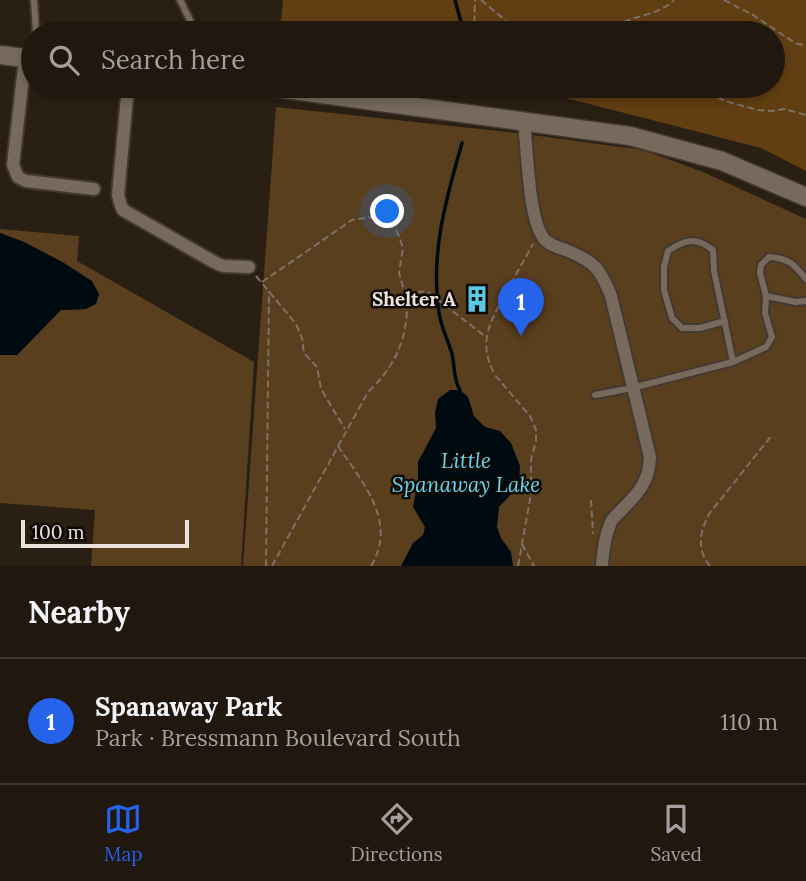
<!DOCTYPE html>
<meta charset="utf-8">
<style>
body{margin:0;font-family:Lora,serif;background:#2d241c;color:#f1f3f6}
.scale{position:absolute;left:21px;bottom:18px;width:168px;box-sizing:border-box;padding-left:7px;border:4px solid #ebe3db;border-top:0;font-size:19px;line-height:24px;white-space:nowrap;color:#ebe3db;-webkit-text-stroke:5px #0f0a06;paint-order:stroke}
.you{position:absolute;left:388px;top:212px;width:24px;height:24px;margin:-18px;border:5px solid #fff;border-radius:50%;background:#1a73e8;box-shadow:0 0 0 10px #1a73e833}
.badge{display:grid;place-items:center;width:46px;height:46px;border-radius:50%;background:#2563eb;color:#fff;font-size:23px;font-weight:700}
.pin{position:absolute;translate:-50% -58px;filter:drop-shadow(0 2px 4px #0008)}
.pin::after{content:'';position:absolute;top:37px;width:24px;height:21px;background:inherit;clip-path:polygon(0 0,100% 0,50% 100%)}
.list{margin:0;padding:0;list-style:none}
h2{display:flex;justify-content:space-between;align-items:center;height:91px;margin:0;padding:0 28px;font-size:30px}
h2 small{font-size:23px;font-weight:400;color:#a29f9e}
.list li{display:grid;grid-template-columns:46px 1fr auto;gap:21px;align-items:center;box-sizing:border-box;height:126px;padding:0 28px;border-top:2px solid #3d362e}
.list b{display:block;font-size:26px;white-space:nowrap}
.list p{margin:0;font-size:23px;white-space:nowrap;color:#a29f9e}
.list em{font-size:23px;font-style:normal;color:#a29f9e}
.icon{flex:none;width:38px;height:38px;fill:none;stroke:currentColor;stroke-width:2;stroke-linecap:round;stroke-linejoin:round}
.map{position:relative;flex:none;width:806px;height:566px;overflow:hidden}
.search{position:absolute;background:#20170e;box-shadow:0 4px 10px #0003;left:21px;right:21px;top:21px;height:77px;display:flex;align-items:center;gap:18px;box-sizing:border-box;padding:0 24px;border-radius:38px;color:#a29f9e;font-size:26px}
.sheet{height:217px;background:#20170e}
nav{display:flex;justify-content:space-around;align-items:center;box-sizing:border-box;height:98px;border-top:2px solid #3d362e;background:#20170e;font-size:19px;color:#a29f9e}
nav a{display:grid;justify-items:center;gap:4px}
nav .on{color:#2563eb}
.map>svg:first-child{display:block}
.green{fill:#5a3f1f}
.forest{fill:#613f12}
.water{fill:#000b11}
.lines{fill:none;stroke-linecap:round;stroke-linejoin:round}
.stream{stroke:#000b11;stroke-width:3.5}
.lane-casing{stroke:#423931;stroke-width:10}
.street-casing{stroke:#423931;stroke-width:16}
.secondary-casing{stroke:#423931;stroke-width:21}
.path{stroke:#7c7267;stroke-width:2;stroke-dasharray:7 3.5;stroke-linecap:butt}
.lane{stroke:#776a5c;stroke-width:6}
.street{stroke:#776a5c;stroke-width:12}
.secondary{stroke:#776a5c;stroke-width:18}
.labels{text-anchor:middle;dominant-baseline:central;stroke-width:5;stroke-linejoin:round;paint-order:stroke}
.poi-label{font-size:19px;font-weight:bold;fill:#ebe3db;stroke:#0f0a06;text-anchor:end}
.water-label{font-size:21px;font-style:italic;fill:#69d4ef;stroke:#0f0a06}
</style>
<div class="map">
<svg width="806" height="566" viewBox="0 0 806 566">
<rect width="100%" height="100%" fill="#2a1f13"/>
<path class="green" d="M276,107l249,27 118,16 58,21 105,48v347h-563z
M0,229l79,7 -2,25 177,101 -13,204h-150l4,-56 -95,-7v-148h17l44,-45 25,-1 -22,-46 -40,-21 -24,-9z"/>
<path class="forest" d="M283,0h523v171l-45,-23 -207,-53 -83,-9h302v-53h-493z"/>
<path class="water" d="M0,233l24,9 40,21 28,18 7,13 -3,10 -10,5 -25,1 -44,45h-17z
M450,390h10l8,7 6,19 11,11 15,4 11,12 9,23 -1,20 -20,21 -2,20 4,11 10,14 2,14h-112l12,-23 10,-8 2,-8 -12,-20 5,-27v-18l18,-34 -1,-15 3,-14z"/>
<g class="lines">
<path class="stream" d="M455,0l9,33
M460,390c-7,-10 -5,-25 -8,-36 -4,-14 -11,-27 -13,-41 -9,-59 7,-114 23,-170"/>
<defs>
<path id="lane" d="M34,0l2,33
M180,0l10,20 3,13
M766,296l30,6 10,-1
M733,362l33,-15 6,-10 -7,-24 1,-17 -6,-23 1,-8 8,-8c19,1 25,7 37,22
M595,395l37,-7 101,-26 -19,-91 -1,-21c-17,-13 -27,-11 -45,1l-4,16v23l8,28 10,10h18l25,-7"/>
<path id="street" d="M25,58l-12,107 5,12 8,4 68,8
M128,86l-10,109 3,11 2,4 91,52 9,4 26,1
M526,122l-1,12c3,25 4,91 21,107 7,5 13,7 20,9 29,12 34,18 45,46l39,161c-1,31 -18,41 -38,63 -7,14 -9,30 -10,46"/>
<path id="secondary" d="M0,55l33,4
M263,86l367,50 92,25 84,36"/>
</defs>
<use href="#lane" class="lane-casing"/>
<use href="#street" class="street-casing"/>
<use href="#secondary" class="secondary-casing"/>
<path class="path" d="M481,0l30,25 23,5 5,3
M724,0l29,15 42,28 11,3
M474,33l1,-33
M606,33c19,-19 49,-14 68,-33
M496,86l2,7
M624,86c27,4 79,1 101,15l33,9 14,1 12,-2 22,6
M256,276l40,48 6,14 2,15 13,14 4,22 24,40
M262,282l90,-62 19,-3 16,5 9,8 3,6 4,12 -4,25 4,14 6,10
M338,446c24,36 60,75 33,120
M591,500l2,34
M522,544l12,22
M266,566l3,-275
M272,566l96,-174c27,-25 40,-54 39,-91 5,-8 12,-11 21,-9l58,45
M518,566l13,-72v-34l5,-19v-11l-6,-14 -35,-41c-18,-33 -5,-53 11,-82 9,-17 18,-33 27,-49
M710,566c-14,-17 -10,-34 -1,-52l63,-79"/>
<use href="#lane" class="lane"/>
<use href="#street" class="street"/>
<use href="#secondary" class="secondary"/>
</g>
<defs>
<symbol id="building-bare" viewBox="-9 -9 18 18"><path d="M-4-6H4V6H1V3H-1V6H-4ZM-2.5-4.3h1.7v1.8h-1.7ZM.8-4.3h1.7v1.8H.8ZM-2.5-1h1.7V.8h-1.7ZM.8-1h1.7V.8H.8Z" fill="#58c8e4" stroke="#0f0a06" stroke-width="2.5" paint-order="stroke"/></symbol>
</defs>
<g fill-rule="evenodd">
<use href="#building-bare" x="458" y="280" width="38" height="38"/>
</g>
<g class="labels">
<g class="poi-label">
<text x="456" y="299">Shelter A</text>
</g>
<g class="water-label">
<text x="466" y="460">Little<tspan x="466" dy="24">Spanaway Lake</tspan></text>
</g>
</g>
</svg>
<div class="scale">100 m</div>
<div class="you"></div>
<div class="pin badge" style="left:521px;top:336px">1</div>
<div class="search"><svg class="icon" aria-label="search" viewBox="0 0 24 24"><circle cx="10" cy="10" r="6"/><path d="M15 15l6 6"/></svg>Search here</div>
</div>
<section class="sheet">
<h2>Nearby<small></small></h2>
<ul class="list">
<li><span class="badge">1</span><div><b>Spanaway Park</b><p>Park · Bressmann Boulevard South</p></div><em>110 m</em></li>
</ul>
</section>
<nav>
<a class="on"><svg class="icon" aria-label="map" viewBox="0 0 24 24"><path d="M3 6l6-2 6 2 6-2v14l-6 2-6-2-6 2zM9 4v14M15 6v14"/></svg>Map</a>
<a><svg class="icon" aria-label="directions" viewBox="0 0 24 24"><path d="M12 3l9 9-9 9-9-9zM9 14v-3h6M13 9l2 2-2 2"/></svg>Directions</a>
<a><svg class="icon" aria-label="saved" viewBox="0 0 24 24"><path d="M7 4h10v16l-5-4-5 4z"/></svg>Saved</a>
</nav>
